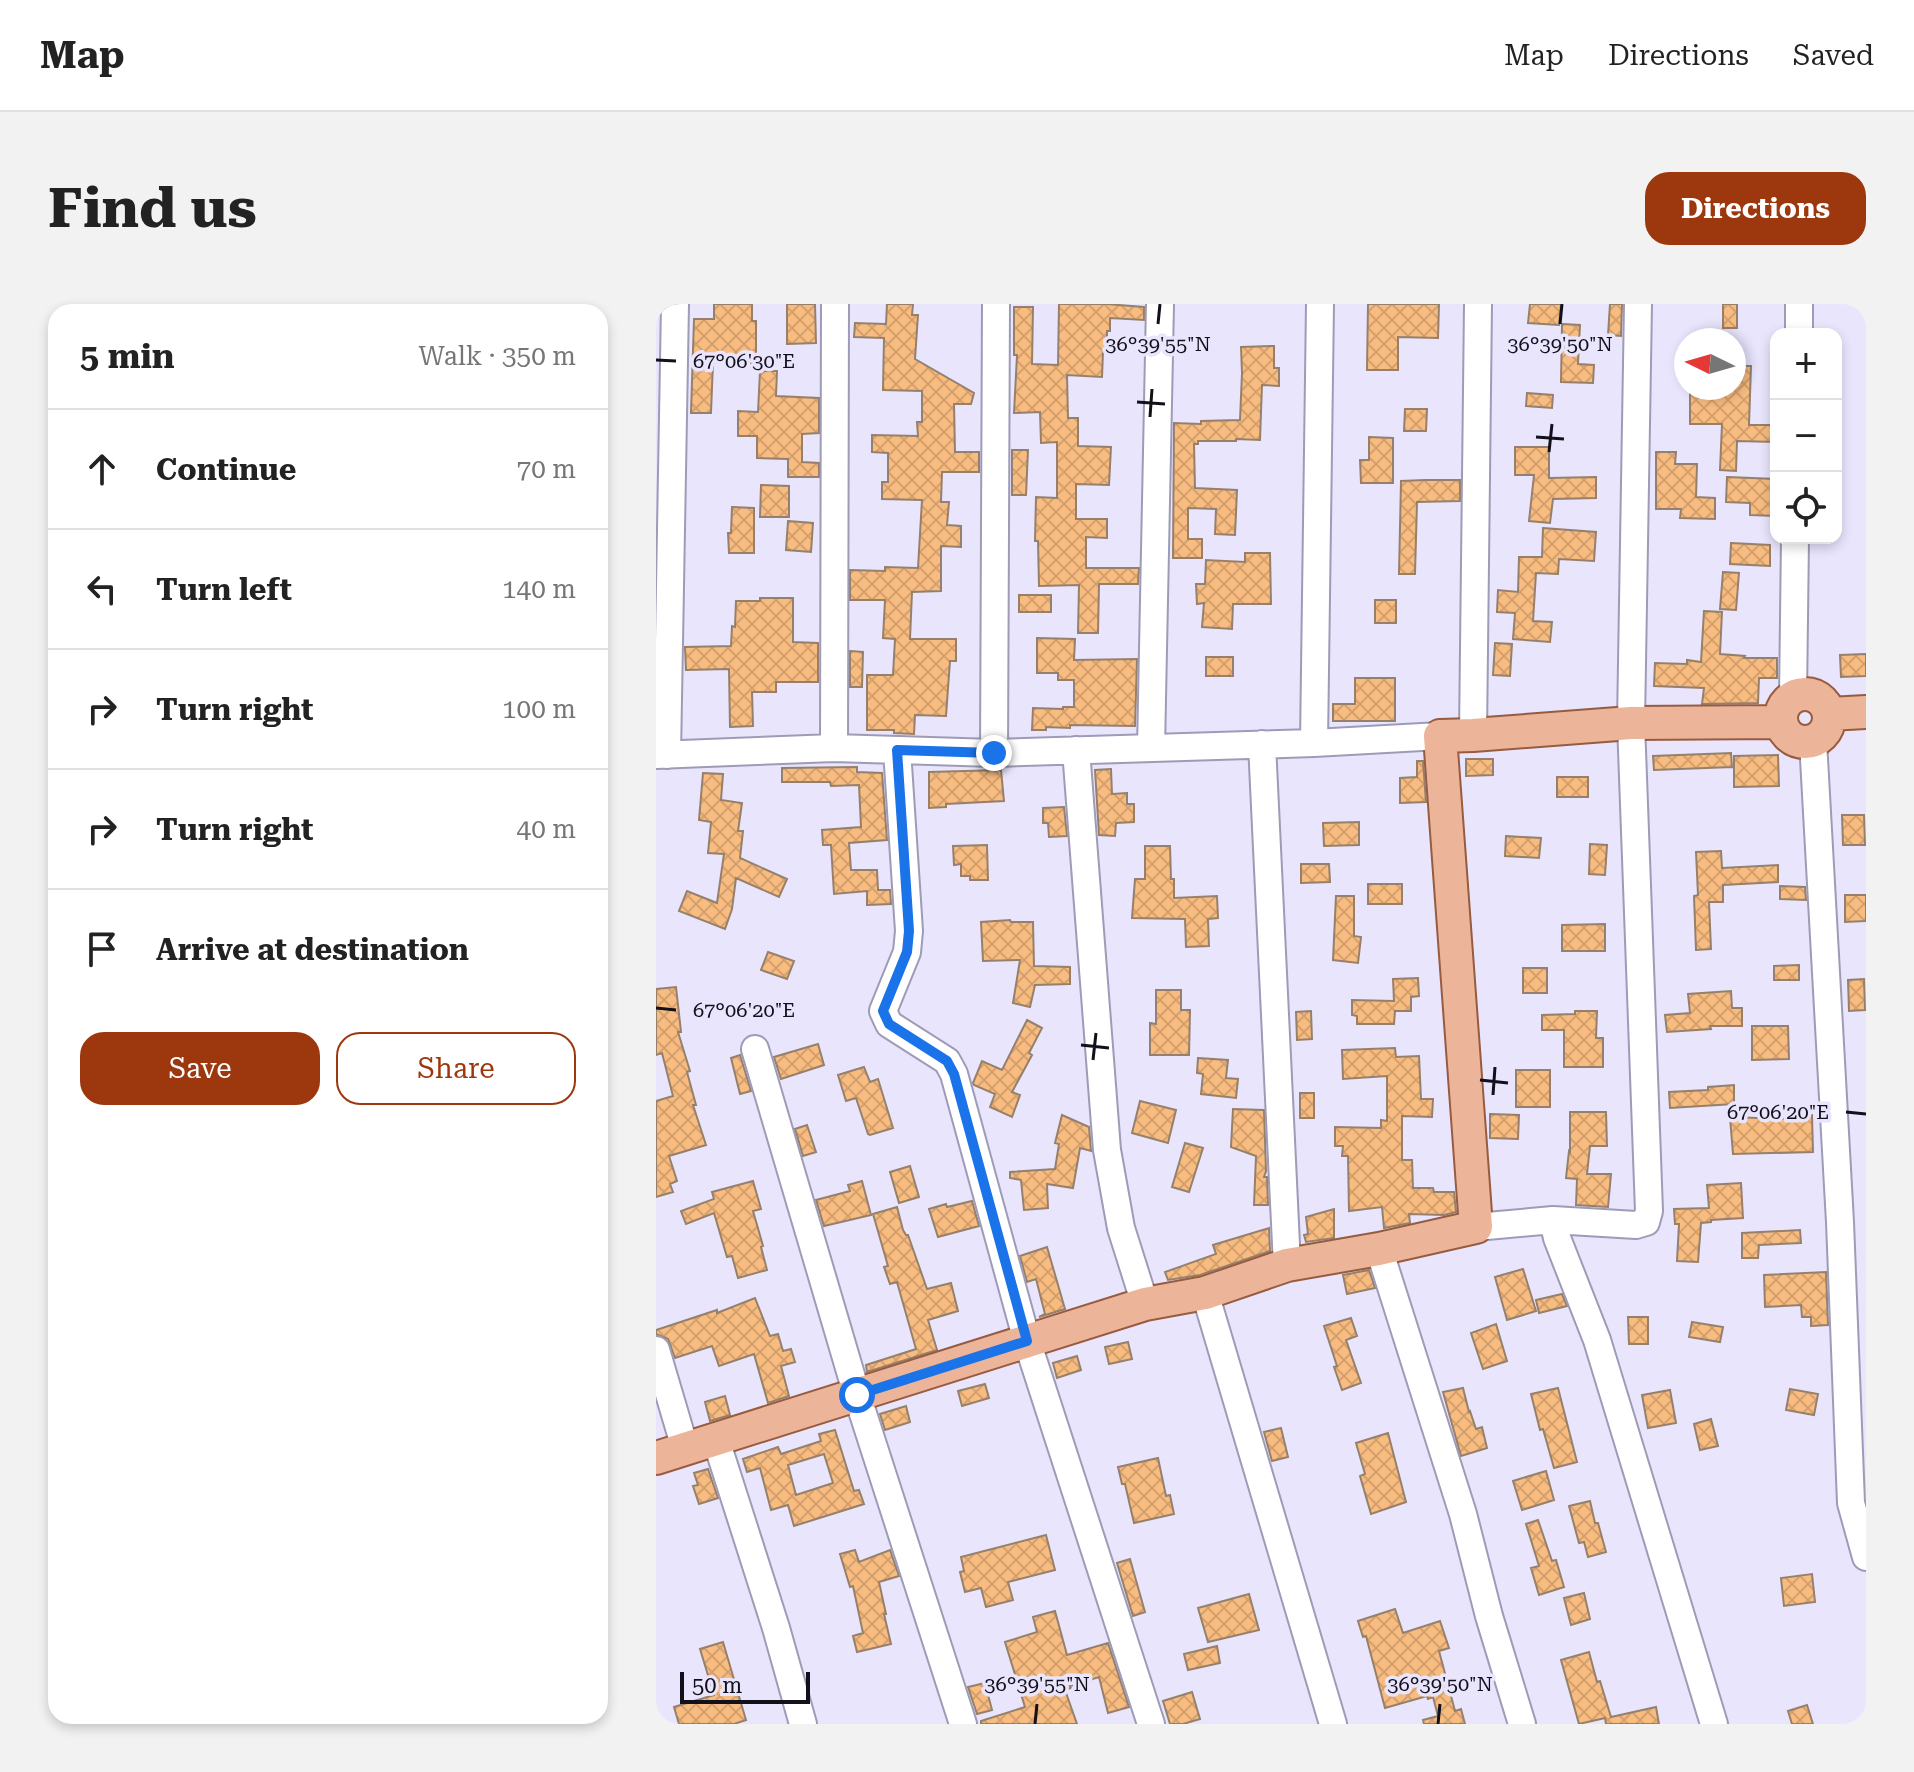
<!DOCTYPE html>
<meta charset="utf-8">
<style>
body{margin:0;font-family:"Roboto Serif",serif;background:#f2f2f2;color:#222}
.controls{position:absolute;right:24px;top:24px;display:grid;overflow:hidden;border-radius:16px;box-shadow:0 4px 12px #0003}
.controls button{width:72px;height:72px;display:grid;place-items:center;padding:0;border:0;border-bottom:2px solid #e0e0e0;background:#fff;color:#222;font:40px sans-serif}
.compass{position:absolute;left:1018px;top:24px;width:72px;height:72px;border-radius:50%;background:#fff;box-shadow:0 4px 12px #0003;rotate:275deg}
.scale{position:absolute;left:24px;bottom:20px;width:130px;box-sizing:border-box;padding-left:8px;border:4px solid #12101a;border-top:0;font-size:22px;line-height:28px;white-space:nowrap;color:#12101a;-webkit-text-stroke:6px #e8e5fd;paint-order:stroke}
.stop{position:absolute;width:24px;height:24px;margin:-18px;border:6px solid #1a73e8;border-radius:50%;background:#fff}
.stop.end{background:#1a73e8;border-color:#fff;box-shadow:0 2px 8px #0008}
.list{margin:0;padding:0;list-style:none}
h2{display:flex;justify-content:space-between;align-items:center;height:104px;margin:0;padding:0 32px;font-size:34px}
h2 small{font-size:26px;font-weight:400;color:#767676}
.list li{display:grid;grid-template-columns:52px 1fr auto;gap:24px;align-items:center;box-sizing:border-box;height:120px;padding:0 32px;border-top:2px solid #e0e0e0}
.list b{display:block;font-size:30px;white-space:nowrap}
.list em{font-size:26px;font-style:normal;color:#767676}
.actions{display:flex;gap:16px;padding:24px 32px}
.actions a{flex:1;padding:18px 0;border:2px solid #9d370d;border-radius:24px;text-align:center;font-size:28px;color:#9d370d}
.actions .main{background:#9d370d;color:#fff}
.icon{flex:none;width:44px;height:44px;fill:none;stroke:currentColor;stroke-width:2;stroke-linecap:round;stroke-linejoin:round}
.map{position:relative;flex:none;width:1210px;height:1420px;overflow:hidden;border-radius:24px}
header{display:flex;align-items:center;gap:48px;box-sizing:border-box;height:112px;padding:0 40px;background:#fff;border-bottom:2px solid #e0e0e0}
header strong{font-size:38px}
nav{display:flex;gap:44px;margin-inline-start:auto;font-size:28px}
.intro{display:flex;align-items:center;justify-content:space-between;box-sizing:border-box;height:192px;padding:0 48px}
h1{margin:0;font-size:56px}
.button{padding:20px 36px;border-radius:24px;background:#9d370d;color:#fff;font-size:28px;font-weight:700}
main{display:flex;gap:48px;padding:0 48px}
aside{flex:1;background:#fff;border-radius:24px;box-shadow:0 4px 12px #0003}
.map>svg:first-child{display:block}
.building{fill:url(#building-cross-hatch);stroke:#96806b;stroke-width:2;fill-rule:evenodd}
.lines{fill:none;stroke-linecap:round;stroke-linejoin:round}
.minor-casing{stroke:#9e9bb7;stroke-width:30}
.major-casing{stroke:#975b40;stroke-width:36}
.minor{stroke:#fff;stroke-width:26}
.major{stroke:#ecb599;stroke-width:32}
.route{stroke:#1a73e8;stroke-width:10}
.ticks{fill:none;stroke:#12101a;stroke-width:3}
.ticks-label{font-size:20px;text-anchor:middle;fill:#12101a;stroke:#e8e5fd;stroke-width:7;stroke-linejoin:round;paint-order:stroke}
</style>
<header>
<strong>Map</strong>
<nav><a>Map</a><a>Directions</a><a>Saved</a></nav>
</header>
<div class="intro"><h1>Find us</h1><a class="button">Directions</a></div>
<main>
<aside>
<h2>5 min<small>Walk · 350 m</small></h2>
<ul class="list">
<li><svg class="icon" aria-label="ahead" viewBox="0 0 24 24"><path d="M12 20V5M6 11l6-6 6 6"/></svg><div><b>Continue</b></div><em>70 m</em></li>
<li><svg class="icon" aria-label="left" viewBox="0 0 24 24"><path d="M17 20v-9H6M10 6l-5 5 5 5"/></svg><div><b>Turn left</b></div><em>140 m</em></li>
<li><svg class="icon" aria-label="right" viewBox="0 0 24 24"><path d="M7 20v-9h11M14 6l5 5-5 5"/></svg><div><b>Turn right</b></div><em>100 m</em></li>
<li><svg class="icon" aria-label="right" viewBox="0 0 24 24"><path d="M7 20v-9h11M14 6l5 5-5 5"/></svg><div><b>Turn right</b></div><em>40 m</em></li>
<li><svg class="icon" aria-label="arrive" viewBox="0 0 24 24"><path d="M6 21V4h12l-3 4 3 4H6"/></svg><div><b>Arrive at destination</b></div></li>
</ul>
<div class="actions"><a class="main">Save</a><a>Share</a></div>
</aside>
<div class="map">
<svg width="1210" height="1420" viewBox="0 0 1210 1420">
<defs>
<pattern id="building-cross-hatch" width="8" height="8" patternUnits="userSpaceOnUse" patternTransform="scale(2)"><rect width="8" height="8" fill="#f9bc80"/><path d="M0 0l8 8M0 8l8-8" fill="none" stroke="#d4a16e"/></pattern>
</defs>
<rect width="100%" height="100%" fill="#e8e5fd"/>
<path class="building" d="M58,0h38v17h4v43l-43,-2 -2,51h-20l3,-94h20z
M131,0h28l1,39 -29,1z
M231,0h26l-1,11h6l-3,44 59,34 -3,11h-17l1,48h24v20h-37l-1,30h8l-2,23 14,1v21l-20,-1v45l-29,1 -2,47h46v22h-6l-4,55 -31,-1 -1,19 -20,-1v-3h-27v-55h26l2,-36 -12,-1 2,-38h-35v-30l35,1v-4l33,1 4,-68 -40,-1v-17h6v-29l-16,-1v-17l46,1 -1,-14h5v-31l-39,-1 1,-52 -30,-1 1,-14 31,1z
M403,0h47l38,3v13l-34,-2v13h-3v21h-4l-1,25 -35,-2 1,43h10v28l33,1 -2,38 -33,-1v35h31v19l-21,-1v31h53l-1,16h-39l-1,49h-20l1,-48 -40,1 -1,-45h-3l1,-44 21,1v-56l-16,1 -1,-31 -26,1 3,-58h-3v-48h19l-1,57 26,1z
M712,0h71l-1,34 -40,-1v33h-31z
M874,0h31l-2,21 -31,-2z
M954,0h12l-1,32 -13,-1z
M1067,0h14v24h-14z
M906,20l18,1 -2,39 16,1 -1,18 -32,-1z
M618,42v22h5v18l-17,-1 -2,55 -24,-1v2h-38v3h-4l1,44 42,2 -2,45 -20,-1 1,-25 -28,-1v31h14v19h-29l1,-135 27,1v-3l39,-1 2,-47 -1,-26z
M1078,62h17l-2,59h27v17l-39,-1 -1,30 -16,-1 2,-46h-32v-36h44z
M104,67h17l-1,25 43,2v35l-17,1v28l17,1v14h-31v-18l-31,-1v-22h-19v-25l20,1z
M871,89l26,2 -1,13 -26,-2z
M749,105h22l-1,22h-22z
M713,133l24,1v45h-32l-1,-23h9z
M859,143h34v31l47,-1v21l-43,1 -3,24 -21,-2 5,-46h-19z
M356,146h16l-2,45h-14z
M1000,148h20l-1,12h22l-1,33 19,1v21l-35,-1 1,-9h-25z
M1071,173l49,2v37l-26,-1v-12l-24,-1z
M769,176h35v21l-43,1 -2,72h-16l2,-93z
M105,181l28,1v31h-29z
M76,203l22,1v45h-25l-1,-20h3z
M132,217l25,2 -2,29 -25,-2z
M887,224l53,4 -2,29 -35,-2 -1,15 -22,-1 -3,48 19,1 -2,20 -37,-3 2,-26 -18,-1 1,-22 20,2 1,-35h23z
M1075,239l39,2v21l-40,-2z
M589,249h25l1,51h-38l-1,25 -30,-2 2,-24 -7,1 -1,-20h9l1,-24 39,2z
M1067,268l16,1 -3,37 -16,-1z
M363,291h32v17h-32z
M104,294h33v44l25,1v39h-42v10h-24l1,34 -23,1 -1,-58 -43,1 -1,-23 46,-1 1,-20 3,1 1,-26h24z
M719,296h21v23h-21z
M1048,307l18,1 -2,42 25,2 -1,2h33v20h-18l-1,25 -56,1 2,-16 -50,-2 1,-23 32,1v-4l14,2z
M381,334l38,1 -1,21 63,-1 -2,67 -65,-1v3l-24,-1v3h-14l1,-22 30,1v-2h11v-27h-16v-7h-21z
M839,339l17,1 -2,32 -17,-1z
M194,347l13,1 -1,35h-12z
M1210,350v22l-25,1 -1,-22z
M550,353h27v19h-27z
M699,374h40v43h-62v-17h22z
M1075,449l1,14 -78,3 -1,-14z
M1122,451l1,31 -45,1v-31z
M810,455h27v16l-27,1z
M761,457h6l3,41 -26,1v-25l17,-1z
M201,463v5l25,1 5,67 -38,3 2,27h26l1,20h12l1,14 -24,1v-14l-33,3 -3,-49h-8l-1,-15 39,-3 -2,-42 -28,1 -1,-4h-48v-14z
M455,465l1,25 15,-1v11h7v18l-18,1 -1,13 -16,-1 -4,-65z
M345,466l3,31 -58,3v3l-17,1v-36z
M47,469l20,1 -2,26 21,3 -4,28h5l-3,27 47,21 -8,18 -43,-19 -4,31 -7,20 -46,-18 8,-20 30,12 7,-49 -16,-1 3,-31 -12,-2z
M901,473h31v20h-31z
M408,503l3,29 -18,1 -1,-14h-5v-15z
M1186,511h22l1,30h-22z
M703,518v23l-35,1 -1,-23z
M850,532l35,2 -2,20 -34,-2z
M934,540l17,1 -2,30 -16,-1z
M331,541l1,35h-18v-4h-9v-12l-7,1 -1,-19z
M489,542h25l1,33h3v19l43,-2 1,22 -10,1 1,27 -23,1 -1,-28 -53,-1 3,-39h10z
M1065,547l1,17 56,-3v17l-55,3v17h-14l2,47 -15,1 -2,-54 4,-1 -2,-43z
M645,560h28l1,18 -29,1z
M712,580h34v20h-34z
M1124,582l25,1 1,13 -26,-1z
M1189,591h21v26l-21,1z
M680,592h18v40l7,1 -3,26 -25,-3z
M354,616l1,2h22l1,44 36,1v17l-35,1 -5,22 -17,-4 7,-43 -37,1 -2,-39z
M949,620v27h-43v-26z
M112,648l26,9 -7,18 -26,-9z
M1143,661v15h-25v-14z
M867,664h24v25h-24z
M762,674l1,18 -8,1v14h-16l-1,13h-37v-8l-5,-1v-15l42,1 -1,-22z
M1208,675l1,31 -16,1 -1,-31z
M20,683l5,45h-3l12,39 -3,1 9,33h-3l13,40 -37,11 8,25 -7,3 3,8 -17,5v-96l17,-5 -11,-43 -6,2v-66z
M500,686h25v20h9l-1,45h-39v-32l6,1z
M1075,687l1,17h10v18h-32l1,3 -44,3 -2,-17 25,-2 -2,-19z
M655,707l1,28 -15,1 -1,-28z
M919,707h22l-1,27h7v29h-39v-37h-22v-15l33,-1z
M371,716l15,8 -13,25 3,2 -20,37 8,3 -8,22 -22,-10 5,-13 -21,-9 -1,-2 9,-22 20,9z
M1096,722h36l1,33 -37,1z
M162,740l6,21 -43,14 -7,-22z
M739,744l1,9 23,-1 2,43h12l-1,18 -30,-1v44h10l1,28h20l1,4h20l2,20 -12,3 -35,-1 1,9 -26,5 -2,-21 -33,4 -1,-55h-6l1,-10h-8v-19l46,1v-8l6,1v-45l-44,3 -1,-29z
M84,751l11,36 -11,3 -9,-36z
M542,754l30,2 -2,18 12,1 -2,19 -35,-4 2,-20 -6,-1z
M208,763l6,15 8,-3 15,49 -23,7 -2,-1 -12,-36 -10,3 -8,-26z
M860,766h34v37h-34z
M1078,781v19l-64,4 -1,-16 39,-2v-3z
M644,789h14v25h-14z
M484,797l36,9 -8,33 -36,-10z
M577,805l31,1 2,61 -2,6h3l1,28h-14l2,-49 -25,-9z
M914,808h36l1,34h-17l-3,28h24l-3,33 -32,-2 1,-26 -11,-1 3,-27 1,1z
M834,810l29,1 -1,24 -28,-1z
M406,811l27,12 2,24 -11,-3 -7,40 -26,-4 1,24 -24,2 -3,-30 -11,-2v-6l45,-3 4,-25 -4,-1z
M1156,811l1,37 -80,2 -3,-37 57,2v-2z
M151,821l9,27 -13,4 -8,-27z
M529,839l18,5 -14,44 -17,-5z
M254,862l9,31 -20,6 -9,-31z
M97,877l8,28 -8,2 10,35 -2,1 6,23 -29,8 -6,-22 -5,1 -13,-44 -28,11 -5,-13 33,-12 -2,-7z
M206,877l9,34 -47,11 -8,-26 34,-9 -2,-6z
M1085,879l2,35 -32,2v2l-10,1 -3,39 -21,-1 2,-37h-4l-1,-15 35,-1 -2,-23z
M316,897l7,25 -41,11 -9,-28 17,-5 1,3z
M241,903l6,23 3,5h2l19,54 24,-6 7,28 -30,9 9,30 -70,22 -1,-7 50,-16 -19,-67 -7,2 -6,-17 4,-1 -15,-52z
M678,905v29l-28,4 -2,-7 4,-1 -2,-17z
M613,924l1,23 -70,24 -32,5 -3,-8 51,-18 -3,-9z
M1144,926l1,13 -42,2 -1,13h-16v-25z
M391,943l18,62 -26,8 6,-3 -9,-35 -9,3 -7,-26z
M867,965l13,42 -29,9 -12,-43z
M713,966l6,18 -28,6 -4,-19z
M1170,968l2,53 -17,1v-9h-9l-1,-12 -36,2 -1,-32z
M906,990l5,12 -28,7 -3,-13z
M99,994l15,38 8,-2 5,17 8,-2 4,13 -14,4 8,30 -21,7 -14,-49 -35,12 -7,-20 -37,12 -7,-19 -12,-5v-4l61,-20v3z
M972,1013h20v27h-19z
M695,1014l6,18 -11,4 15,43 -19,7 -8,-23 3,-1 -13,-40z
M1036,1018l31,5 -3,15 -31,-5z
M840,1020l11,37 -24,8 -12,-36z
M472,1038l4,17 -23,5 -4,-17z
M421,1052l4,14 -24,8 -4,-15z
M329,1080l4,14 -27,8 -4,-15z
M807,1084l6,24 1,-1 6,18 6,-2 5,21 -26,8 -18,-64z
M902,1084l19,74 -23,6 -11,-39 -3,1 -9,-36z
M1134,1085l28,5 -4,21 -28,-5z
M1014,1086l6,33 -28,5 -6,-33z
M69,1092l5,19 -20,6 -5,-19z
M250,1102l4,16 -25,8 -5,-16z
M1055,1115l7,27 -18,4 -6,-26z
M625,1124l7,29 -16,4 -8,-29z
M179,1126l19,61 5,-1 5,14 -70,22 -6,-21 -17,5 -11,-42 -13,4 -4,-13 35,-12 3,7 40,-13 -2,-7zM168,1150l9,29 -37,12 -8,-30z
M732,1129l18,69 -35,12 -11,-38 5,-2 -9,-31z
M502,1154l8,38 4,-1 4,19 -40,9 -9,-39h-3l-4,-17z
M52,1165l10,29 -19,6 -6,-18 5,-1 -4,-12z
M890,1167l8,29 -32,10 -9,-29z
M934,1197l5,22h3l8,29 -18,5 -4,-15 -5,1 -10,-37z
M882,1216l14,41 4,-1 8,27 -25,8 -8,-27 8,-2 -13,-42z
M390,1231l9,35 -47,12 5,18 -27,7 -5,-19 -16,4 -5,-20 4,-1 -3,-14z
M199,1246l4,12 31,-12 9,26 -20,6 7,32h-2l7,30 -34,8 -4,-16 10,-3 -10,-47 -3,1 -10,-33z
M474,1255l15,53 -12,4 -16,-53z
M1156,1270l3,28 -31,4 -3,-28z
M928,1289l6,26 -19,6 -7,-27z
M593,1290l10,36 -51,12 -10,-34z
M739,1305l8,24 37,-12 9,27 -10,3 16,60 6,-2 4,15h-41l-1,-4 15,-4 -5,-19 -5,2 -1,-3 -42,12 -19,-72 -3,1 -5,-16z
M399,1307l12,44 41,-12 21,64 -21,6 -9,-36 -29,9 1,2 -6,2 12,34h-96v-3l44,-14 -20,-65 32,-10 -4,-15z
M67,1338l23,78 -12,4h-55l-5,-17 40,-12 -14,-46z
M561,1342l3,17 -32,7 -4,-16z
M933,1348l8,30 3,-1 11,36 45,-10 3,17h-53l-1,-6 -26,6 -18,-64z
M329,1379l7,27 -15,4 -9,-27z
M536,1388l8,27 -17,5h-13l-7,-23z
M1151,1401l6,19h-21l-4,-13z"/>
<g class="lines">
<defs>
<path id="minor" d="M1143,30v-30
M1137,393l2,-159
M817,431l5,-431
M1157,437l27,481 11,281 15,54
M658,439l6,-439
M606,440l25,521
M178,444l1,-444
M495,444l9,-444
M241,446l12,181 -2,21 -24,59 6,13 58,37 7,13 73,267 124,383
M420,446l31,400 14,78 24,76
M338,449l2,-449
M0,451l178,-7 160,5 320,-10 126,-7
M11,451l8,-451
M99,745l102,346 106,329
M897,916l4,18 40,102 117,384
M820,923l77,-7 83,5 10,-3 3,-11 -18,-488 7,-419
M723,945l84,265 26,102 33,108
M549,989l128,431
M0,1046l29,98
M60,1136l60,188 27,96"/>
<path id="major" d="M1125 414a24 24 0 1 1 48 0a24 24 0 1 1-48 0Z
M1173,410l37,-2
M0,1154l489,-154 60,-11 82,-28 92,-16 97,-22 -36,-491 33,-1 158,-12 150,-1"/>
</defs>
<use href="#minor" class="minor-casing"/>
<use href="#major" class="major-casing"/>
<use href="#minor" class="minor"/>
<use href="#major" class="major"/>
</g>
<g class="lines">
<path class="route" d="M201,1091l170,-54 -73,-267 -7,-13 -58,-37 -6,-13 24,-59 2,-21 -12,-181 97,3"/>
</g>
<path class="ticks" d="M502,20l2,-20M904,20l2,-20M0,56l20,1M481,98l28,2M494,113l2,-28M880,133l28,2M893,148l3,-28M0,704l20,2M425,741l28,3M437,756l3,-27M824,776l28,3M837,791l2,-28M1190,808l20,2M379,1420l2,-20M782,1420l2,-20"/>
<g class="ticks-label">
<text x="502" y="47">36°39'55"N</text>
<text x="904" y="47">36°39'50"N</text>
<text x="88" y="64">67°06'30"E</text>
<text x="88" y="713">67°06'20"E</text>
<text x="1122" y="815">67°06'20"E</text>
<text x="381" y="1387">36°39'55"N</text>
<text x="784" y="1387">36°39'50"N</text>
</g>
</svg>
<div class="controls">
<button>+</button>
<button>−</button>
<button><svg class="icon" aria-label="locate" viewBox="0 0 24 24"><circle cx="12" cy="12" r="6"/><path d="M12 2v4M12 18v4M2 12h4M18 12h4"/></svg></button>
</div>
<svg class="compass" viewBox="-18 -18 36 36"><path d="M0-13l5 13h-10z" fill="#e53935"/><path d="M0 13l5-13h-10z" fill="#767676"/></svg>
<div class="scale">50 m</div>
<div class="stop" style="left:201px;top:1091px"></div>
<div class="stop end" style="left:338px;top:449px"></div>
</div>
</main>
